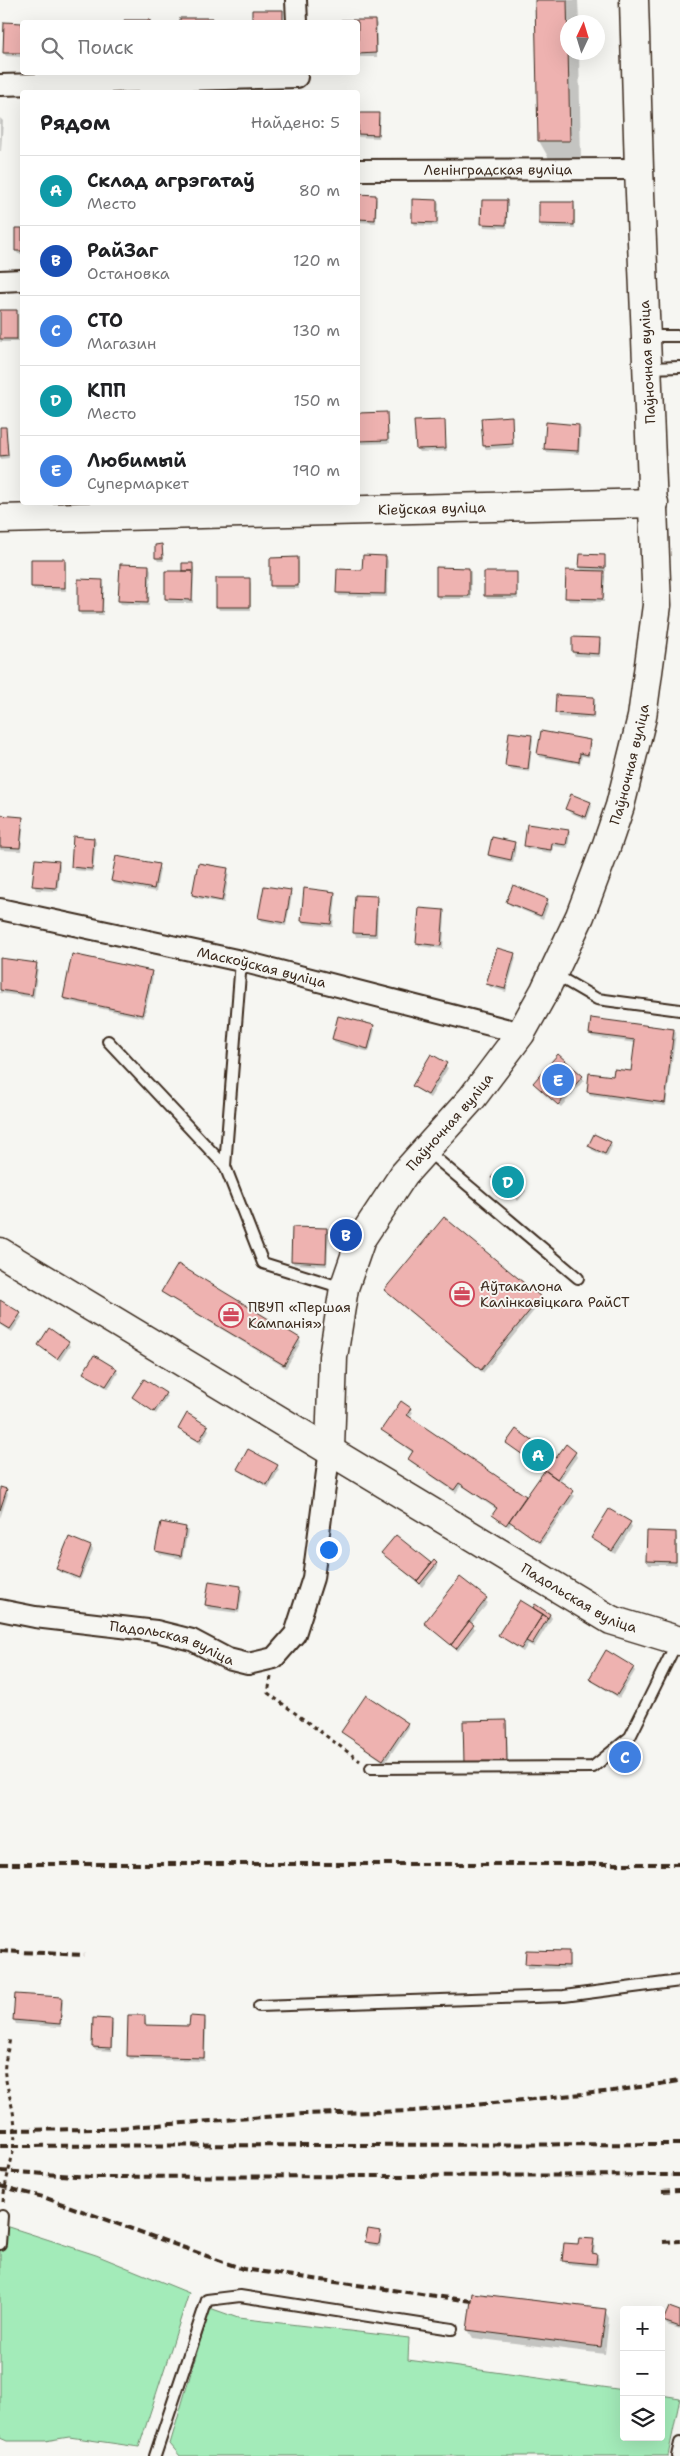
<!DOCTYPE html>
<html lang="ru">
<meta charset="utf-8">
<style>
body{margin:0;font-family:"Shantell Sans",sans-serif;background:#f2f2f2;color:#202124}
.controls{position:absolute;right:15px;bottom:15px;display:grid;overflow:hidden;border-radius:5px;box-shadow:0 5px 20px #0002}
.controls button{width:45px;height:45px;display:grid;place-items:center;padding:0;border:0;border-bottom:1px solid #e0e0e0;background:#fff;color:#202124;font:25px sans-serif}
.compass{position:absolute;left:560px;top:15px;width:45px;height:45px;border-radius:50%;background:#fff;box-shadow:0 5px 20px #0002;rotate:4deg}
.you{position:absolute;left:328px;top:1549px;width:18px;height:18px;margin:-12px;border:4px solid #fff;border-radius:50%;background:#1a73e8;box-shadow:0 0 0 8px #1a73e833}
.badge{display:grid;place-items:center;width:32px;height:32px;border-radius:50%;background:#d93025;color:#fff;font-size:16px;font-weight:700}
.pin{position:absolute;translate:-50% -50%;border:2px solid #fff;box-shadow:0 1px 5px #0006}
.list{margin:0;padding:0;list-style:none}
h2{display:flex;justify-content:space-between;align-items:center;height:65px;margin:0;padding:0 20px;font-size:21px}
h2 small{font-size:16px;font-weight:400;color:#757577}
.list li{display:grid;grid-template-columns:32px 1fr auto;gap:15px;align-items:center;box-sizing:border-box;height:70px;padding:0 20px;border-top:1px solid #e0e0e0}
.list b{display:block;font-size:19px;white-space:nowrap}
.list p{margin:0;font-size:16px;white-space:nowrap;color:#757577}
.list em{font-size:16px;font-style:normal;color:#757577}
.icon{flex:none;width:28px;height:28px;fill:none;stroke:currentColor;stroke-width:2;stroke-linecap:round;stroke-linejoin:round}
.map{position:relative;flex:none;width:680px;height:2456px;overflow:hidden}
.search{position:absolute;background:#fff;box-shadow:0 5px 20px #0002;left:20px;top:20px;width:340px;height:55px;display:flex;align-items:center;gap:12px;box-sizing:border-box;padding:0 18px;border-radius:5px;color:#757577;font-size:19px}
.panel{position:absolute;background:#fff;box-shadow:0 5px 20px #0002;left:20px;top:90px;width:340px;height:415px;border-radius:5px}
.map>svg:first-child{display:block}
.green{fill:#a3ebb9;stroke:#6f8a6c}
.shadow{fill:#0003}
.building{fill:#eeb2b0;stroke:#3b2a1e}
.lines{fill:none;stroke-linecap:round;stroke-linejoin:round}
.lane-casing{stroke:#3b2a1e;stroke-width:14}
.street-casing{stroke:#3b2a1e;stroke-width:24}
.secondary-casing{stroke:#3b2a1e;stroke-width:31}
.path{stroke:#3b2a1e;stroke-width:3;stroke-dasharray:4 4;stroke-linecap:butt}
.lane{stroke:#f6f6f2;stroke-width:10}
.street{stroke:#f6f6f2;stroke-width:20}
.secondary{stroke:#f6f6f2;stroke-width:28}
.rail{stroke:#3b2a1e;stroke-width:4;stroke-dasharray:8 4;stroke-linecap:butt}
.labels{text-anchor:middle;dominant-baseline:central;stroke-width:4;stroke-linejoin:round;paint-order:stroke}
.street-label{font-size:14px;fill:#3b2a1e;stroke:#f6f6f2}
.poi-label{font-size:14px;fill:#3b2a1e;stroke:#f6f6f2;text-anchor:start}
</style>
<div class="map">
<svg width="680" height="2456" viewBox="0 0 680 2456">
<rect width="100%" height="100%" fill="#f6f6f2"/>
<filter id="ink" filterUnits="userSpaceOnUse"><feTurbulence type="fractalNoise" baseFrequency=".02" numOctaves="2"/><feDisplacementMap in="SourceGraphic" scale="10" xChannelSelector="R" yChannelSelector="G"/><feConvolveMatrix kernelMatrix="1 2 1 2 8 2 1 2 1" color-interpolation-filters="sRGB"/></filter>
<g filter="url(#ink)">
<path class="green" d="M0,2224l96,31 93,38 -50,154 -70,-10 -24,4h-38l-7,-3z
M210,2308l28,10 171,20 -1,22 216,30v47h37v-42l19,3 -12,58h-488l-10,-12z"/>
<path class="shadow" d="M536,0h42l1,22h-11v30h11l2,109 -30,1 -12,-21z
M253,12h29l2,10h-31z
M182,19h30l2,3h-32z
M342,21h33l2,3v33h-19v-35z
M5,24h17v33l-16,-1 -2,-3z
M358,114h20l2,4 -1,20 -21,-1z
M0,118l3,3 -2,30h-1z
M358,196h17l2,4 -1,23 -18,-1z
M437,201l2,3 -1,22 -23,-1 -2,-3z
M506,201l2,4 -1,23 -23,-1 -2,-4z
M540,203h33l2,4v21h-33l-2,-4z
M16,230h6v24h-4l-2,-4z
M0,311h16l2,4v27h-18z
M386,413l4,30 -29,1 -3,-29z
M511,418l3,30 -28,1 -2,-3z
M444,421l3,30 -28,1 -2,-3z
M579,426l2,3 -2,25 -32,-2 -2,-3z
M6,428l3,30 -9,1v-30z
M161,545l3,16h-6l-2,-3z
M605,556l1,15h-4l3,5 -1,26 -35,-1 -2,-3 16,-26 -3,-5z
M386,557l2,4 -1,36 -48,-1 -2,-4 26,-21z
M297,559l2,3v27h-25l-2,-4z
M64,560l2,4v27l-32,-1 -2,-3z
M192,565l2,3 -1,35h-25l-2,-4v-27h17z
M149,566l2,4 -2,36 -28,-2 -2,-3z
M469,569l2,3v27h-32l-2,-3z
M516,573l2,26h-31l-2,-4z
M249,579l2,4v27h-32l-2,-4z
M102,581l2,4 -1,30h-22l-2,-4z
M573,638l26,2 2,3 -1,14 -25,-1 -2,-4z
M593,698l2,4 -1,17 -35,-2 -2,-4z
M531,736l2,3 -4,33 -20,-3 -2,-3z
M589,742l2,3 -2,12 -7,-1 -2,8 -40,-7 -2,-3z
M590,803l2,3 -5,14 -18,-8 -2,-3z
M0,817l22,1 2,4 -3,29 -21,-1z
M568,831l2,3 -2,14 -15,-2 -1,7 -25,-4 -2,-3z
M94,839l2,3 -3,30 -19,-2 -2,-3z
M514,843l2,4 -3,16 -22,-5 -2,-3z
M58,862l2,3 -2,26 -22,-1 -2,-4z
M158,866l2,3 -4,23 -42,-8 -2,-3z
M227,870l2,3 -5,30 -29,-5 -2,-3z
M290,892l2,3 -6,31 -24,-5 -2,-3z
M334,893l2,3 -3,31 -29,-3 -2,-3z
M356,896l20,1 2,4 -1,36h-21l-2,-4z
M547,900l2,3 -6,16 -33,-14 -2,-3z
M444,911l1,3 -2,35 -24,-3 -2,-3z
M514,954l2,4 -10,34 -16,-5 -2,-3z
M0,959l36,5 2,4 -4,30 -34,-5z
M151,972l2,4 -9,42 -78,-17 -2,-3z
M373,1026l2,4 -6,22 -34,-9 -2,-4z
M674,1030l2,3 -10,73 -76,-10 -2,-4 26,-14 18,-5 4,-30 -44,-6 -2,-3z
M432,1056l16,12 -18,30 -17,-12z
M582,1077l2,3 -23,27 -27,-24z
M610,1143l2,3 -5,11 -15,-7 -2,-4z
M492,1178l32,10 2,3 -8,10z
M327,1229l2,4 -2,33 -33,-2 -2,-3z
M178,1266l121,73 2,3 -15,26 -121,-73 -2,-3z
M385,1291l155,7 2,3 -59,72z
M0,1302l22,15 -10,15 -12,-8z
M68,1343l2,3 -10,15 -21,-16z
M116,1370l2,3 -10,16 -23,-16z
M165,1394l2,3 -11,17 -23,-17z
M401,1403l12,9 -4,6 117,80 19,-26 -38,-29 49,17 10,-14 9,7 2,4 -18,25 16,14 -34,48 -30,-21 -2,4 -13,-9 -2,-3 3,-5 -36,-25 -5,8 -45,-31 -2,-3 4,-6 -30,-23z
M207,1427l2,3 -8,14 -22,-15z
M277,1466l2,4 -10,18 -28,-16 -2,-3z
M0,1488l6,2 2,4 -8,24z
M630,1523l2,4 -17,27 -22,-16z
M186,1528l2,3 -6,28 -23,-5 -2,-4z
M648,1533h27l2,4v28h-28l-2,-4z
M396,1537l35,28 5,-1 2,3 -16,20 -39,-34z
M91,1547l2,3 -13,30 -21,-8 -2,-4z
M461,1579l27,24 -17,21 4,5 -17,22 -33,-28z
M241,1587l2,4 -4,22 -31,-4 -2,-4z
M533,1610l17,5 2,3 -18,29 -6,-3 -5,8 -24,-17z
M633,1668l2,3 -16,27 -26,-16 -2,-3z
M505,1721l2,4 1,41 -41,1z
M407,1724l2,3 -24,36 -42,-31z
M527,1951l41,1 2,17 -42,-1z
M16,1995l45,3 2,4 -2,25 -45,-3 -2,-4z
M145,2017l2,9 44,1 13,-9 2,4 -1,39 -75,-2 -2,-4z
M111,2020l2,4 -1,27 -17,-1 -2,-3z
M380,2233l2,3 -2,11 -11,-2 -2,-3z
M593,2240l2,4 -1,11 5,3 -1,9 -32,-3 -2,-3 15,-15z
M605,2311l4,7 -4,36 -132,-16 -5,-8z
M680,2312v17l-13,-4 -2,-4z"/>
<path class="building" d="M535,0h32l3,141h-32z
M252,10h31v12h-31z
M180,18h33v4h-33z
M124,20h26v2h-26z
M341,20h34l1,33 -18,1v-32h-17z
M4,22l18,1v30h-19z
M358,113h21l-1,22 -20,-1z
M358,194l18,1 -1,25 -17,-1z
M412,199l25,1v23l-25,-1z
M482,200h25l-1,25 -25,-1z
M539,202h35v23l-35,-1z
M15,228h7v23h-7z
M0,310h17v29h-17z
M387,412l1,28 -30,1v-28z
M512,416l1,28 -30,2 -2,-28z
M445,420l1,28 -30,1 -2,-28z
M546,422l33,3 -1,26 -34,-2z
M0,427h6l2,28 -8,1z
M162,544l1,14h-8v-13z
M580,554l25,1v13l-26,-1z
M363,555l23,1 -1,38 -49,-1 1,-24 25,1z
M298,557v29h-28v-28z
M31,559h34v29l-34,-1z
M182,563h11v8h-11z
M120,564l29,1 -1,37 -30,-1z
M436,567l33,1v28h-33z
M566,570l38,1 -1,28 -38,-1z
M165,571h28l-1,29 -27,-1z
M484,572h33v24h-33z
M216,578h34v29h-34z
M78,579l25,1 -1,32h-24z
M572,637l28,1 -1,16 -27,-2z
M556,695l38,2 -1,19 -38,-3z
M541,731l49,9 -2,15 -8,-2 -1,9 -42,-8z
M509,732l23,3 -4,34 -23,-3z
M571,794l20,8 -5,15 -21,-8z
M0,815l23,2 -3,31 -20,-1z
M527,824l42,6 -3,15 -14,-2 -1,7 -27,-4z
M73,836l21,2 -2,31 -21,-2z
M492,837l23,5 -4,18 -23,-5z
M116,856l43,8 -5,25 -43,-8z
M35,859l24,2 -3,27 -24,-2z
M198,863l30,5 -6,33 -30,-6z
M513,885l35,14 -7,17 -35,-14z
M264,886l27,4 -6,33 -27,-5z
M304,888l31,4 -4,32 -30,-3z
M355,895l22,1 -2,38 -22,-1z
M419,908l25,2 -3,36 -25,-3z
M497,948l18,5 -10,36 -19,-5z
M72,954l80,17 -10,44 -79,-17z
M0,958l37,5 -5,32 -32,-5z
M338,1016l36,9 -6,24 -36,-10z
M591,1018l83,11 -9,74 -78,-11 2,-19 24,3 1,-7 17,2 4,-31 -46,-6z
M431,1054l16,9 -19,32 -16,-9z
M558,1054l25,22 -25,29 -25,-22z
M594,1134l17,8 -6,12 -17,-8z
M500,1167l25,20 -10,11 -24,-20z
M444,1217l97,80 -60,73 -97,-80z
M292,1227l35,1 -1,35 -35,-2z
M178,1264l122,74 -16,27 -123,-73z
M0,1300l21,13 -11,16 -10,-6z
M49,1328l20,14 -12,17 -19,-14z
M94,1355l23,14 -11,17 -23,-13z
M144,1379l22,14 -12,19 -22,-15z
M401,1401l10,7 -4,7 119,81 -20,29 -14,-10 5,-7 -38,-25 -5,7 -46,-31 5,-8 -32,-21z
M187,1413l21,13 -9,15 -21,-12z
M516,1429l40,29 10,-14 10,8 -19,27 -51,-36z
M248,1449l30,16 -11,20 -30,-16z
M545,1470l29,21 -35,51 -30,-21z
M0,1487l7,2 -7,21z
M609,1509l22,13 -19,29 -21,-13z
M161,1522l25,5 -5,29 -26,-5z
M647,1531l29,1v30l-30,-1z
M396,1535l35,28 -14,18 -36,-28z
M69,1537l22,9 -12,32 -23,-9z
M434,1560l3,3 -17,21 -3,-3z
M460,1577l27,21 -36,47 -27,-22z
M209,1581l32,5 -3,24 -33,-5z
M520,1600l23,14 -22,35 -23,-14z
M535,1604l15,10 -2,4 -15,-10z
M543,1614l5,4 -16,26 -6,-3z
M469,1621l5,4 -18,24 -5,-4z
M606,1650l28,17 -17,28 -28,-16z
M366,1695l42,28 -25,37 -42,-28z
M506,1720l1,43h-43l-1,-42z
M526,1950l43,1v15l-44,-2z
M15,1994l47,3 -2,27 -47,-4z
M128,2015h17v10l44,1 1,-10 15,1 -1,41 -77,-2z
M93,2018l19,1 -1,29 -19,-1z
M368,2229l13,2 -2,13 -14,-2z
M579,2238l15,1 -2,14 5,1 -1,10 -34,-3 2,-18 14,1z
M472,2293l134,16 -5,38 -134,-17z
M669,2307l11,4v16l-17,-6z"/>
<g class="lines">
<defs>
<path id="lane" d="M647,336h33
M649,368l31,-1
M554,974l43,25 83,11
M108,1041l117,125 38,97 80,25
M426,1150l152,128
M225,1166l16,-205
M371,1768l222,-1 37,-30 47,-95
M259,2006l305,-10 116,-15
M0,2244l2,-28
M155,2456l52,-156 33,-4 212,33
M677,2456l3,-13"/>
<g id="street">
<path d="M296,0l1,22"/>
<path d="M0,85l297,-8"/>
<path id="s1" d="M358,170l281,-1"/>
<path d="M0,281l22,-1"/>
<path id="s2" d="M0,909l241,52 280,72"/>
<path id="s3" d="M0,1610l35,7 121,14 36,9 36,19 20,5 26,-6 21,-24 18,-56 17,-129"/>
</g>
<g id="secondary">
<path id="s4" d="M0,519l654,-16"/>
<path id="s5" d="M0,1252l611,368 69,21"/>
<path id="s6" d="M330,1449l3,-92 11,-69 17,-49 43,-65 68,-76 49,-65 24,-43 35,-74 26,-69 14,-41 22,-89 15,-112 -18,-436 -5,-169"/>
</g>
</defs>
<use href="#lane" class="lane-casing"/>
<use href="#street" class="street-casing"/>
<use href="#secondary" class="secondary-casing"/>
<path class="path" d="M271,1677l-3,16 92,68
M3,2202c2,-24 12,-46 12,-71 0,-19 -7,-38 -10,-56 -2,-11 4,-27 5,-38"/>
<use href="#lane" class="lane"/>
<use href="#street" class="street"/>
<use href="#secondary" class="secondary"/>
<path class="rail" d="M0,1864h680
M0,1951l84,4
M0,2130l105,-1 198,-15 111,-3 199,-20 67,-10
M0,2146l680,-2
M0,2171l91,6 589,-2
M0,2186l43,11 200,72 228,32
M662,2191l18,-1
M663,2242l17,-1"/>
</g>
</g>
<defs>
<symbol id="office-ring" viewBox="-11 -11 22 22"><circle r="9.5" fill="#f6f6f2" stroke="#d1495b" stroke-width="1.5"/><path d="M-6-3h4V-5.5h4V-3h4V5H-6ZM-1-4.5V-3h2v-1.5ZM-6 0V1H6V0Z" fill="#d1495b"/></symbol>
</defs>
<g fill-rule="evenodd">
<use href="#office-ring" x="448" y="1280" width="28" height="28"/>
<use href="#office-ring" x="217" y="1301" width="28" height="28"/>
</g>
<g class="labels">
<g class="street-label">
<text stroke="none"><textPath href="#s1" startOffset="140">Ленінградская вуліца</textPath></text>
<text transform="translate(647 362) rotate(-93)">Паўночная вуліца</text>
<text stroke="none"><textPath href="#s4" startOffset="432">Кіеўская вуліца</textPath></text>
<text stroke="none"><textPath href="#s6" startOffset="766">Паўночная вуліца</textPath></text>
<text stroke="none"><textPath href="#s2" startOffset="268">Маскоўская вуліца</textPath></text>
<text stroke="none"><textPath href="#s6" startOffset="361">Паўночная вуліца</textPath></text>
<text stroke="none"><textPath href="#s5" startOffset="675">Падольская вуліца</textPath></text>
<text stroke="none"><textPath href="#s3" startOffset="176">Падольская вуліца</textPath></text>
</g>
<g class="poi-label">
<text x="480" y="1286">Аўтакалона<tspan x="480" dy="16">Калінкавіцкага РайСТ</tspan></text>
<text x="248" y="1307">ПВУП «Першая<tspan x="248" dy="16">Кампанія»</tspan></text>
</g>
</g>
</svg>
<div class="controls">
<button>+</button>
<button>−</button>
<button><svg class="icon" aria-label="layers" viewBox="0 0 24 24"><path d="M12 4l9 5-9 5-9-5zM3 14l9 5 9-5"/></svg></button>
</div>
<svg class="compass" viewBox="-18 -18 36 36"><path d="M0-13l5 13h-10z" fill="#e53935"/><path d="M0 13l5-13h-10z" fill="#757577"/></svg>
<div class="you"></div>
<div class="pin badge" style="left:538px;top:1455px;background:#0f9aa8">A</div>
<div class="pin badge" style="left:346px;top:1235px;background:#1a4fb4">B</div>
<div class="pin badge" style="left:625px;top:1757px;background:#3f7fe0">C</div>
<div class="pin badge" style="left:508px;top:1182px;background:#0f9aa8">D</div>
<div class="pin badge" style="left:558px;top:1080px;background:#3f7fe0">E</div>
<div class="search"><svg class="icon" aria-label="search" viewBox="0 0 24 24"><circle cx="10" cy="10" r="6"/><path d="M15 15l6 6"/></svg>Поиск</div>
<section class="panel">
<h2>Рядом<small>Найдено: 5</small></h2>
<ul class="list">
<li><span class="badge" style="background:#0f9aa8">A</span><div><b>Склад агрэгатаў</b><p>Место</p></div><em>80 m</em></li>
<li><span class="badge" style="background:#1a4fb4">B</span><div><b>РайЗаг</b><p>Остановка</p></div><em>120 m</em></li>
<li><span class="badge" style="background:#3f7fe0">C</span><div><b>СТО</b><p>Магазин</p></div><em>130 m</em></li>
<li><span class="badge" style="background:#0f9aa8">D</span><div><b>КПП</b><p>Место</p></div><em>150 m</em></li>
<li><span class="badge" style="background:#3f7fe0">E</span><div><b>Любимый</b><p>Супермаркет</p></div><em>190 m</em></li>
</ul>
</section>
</div>
